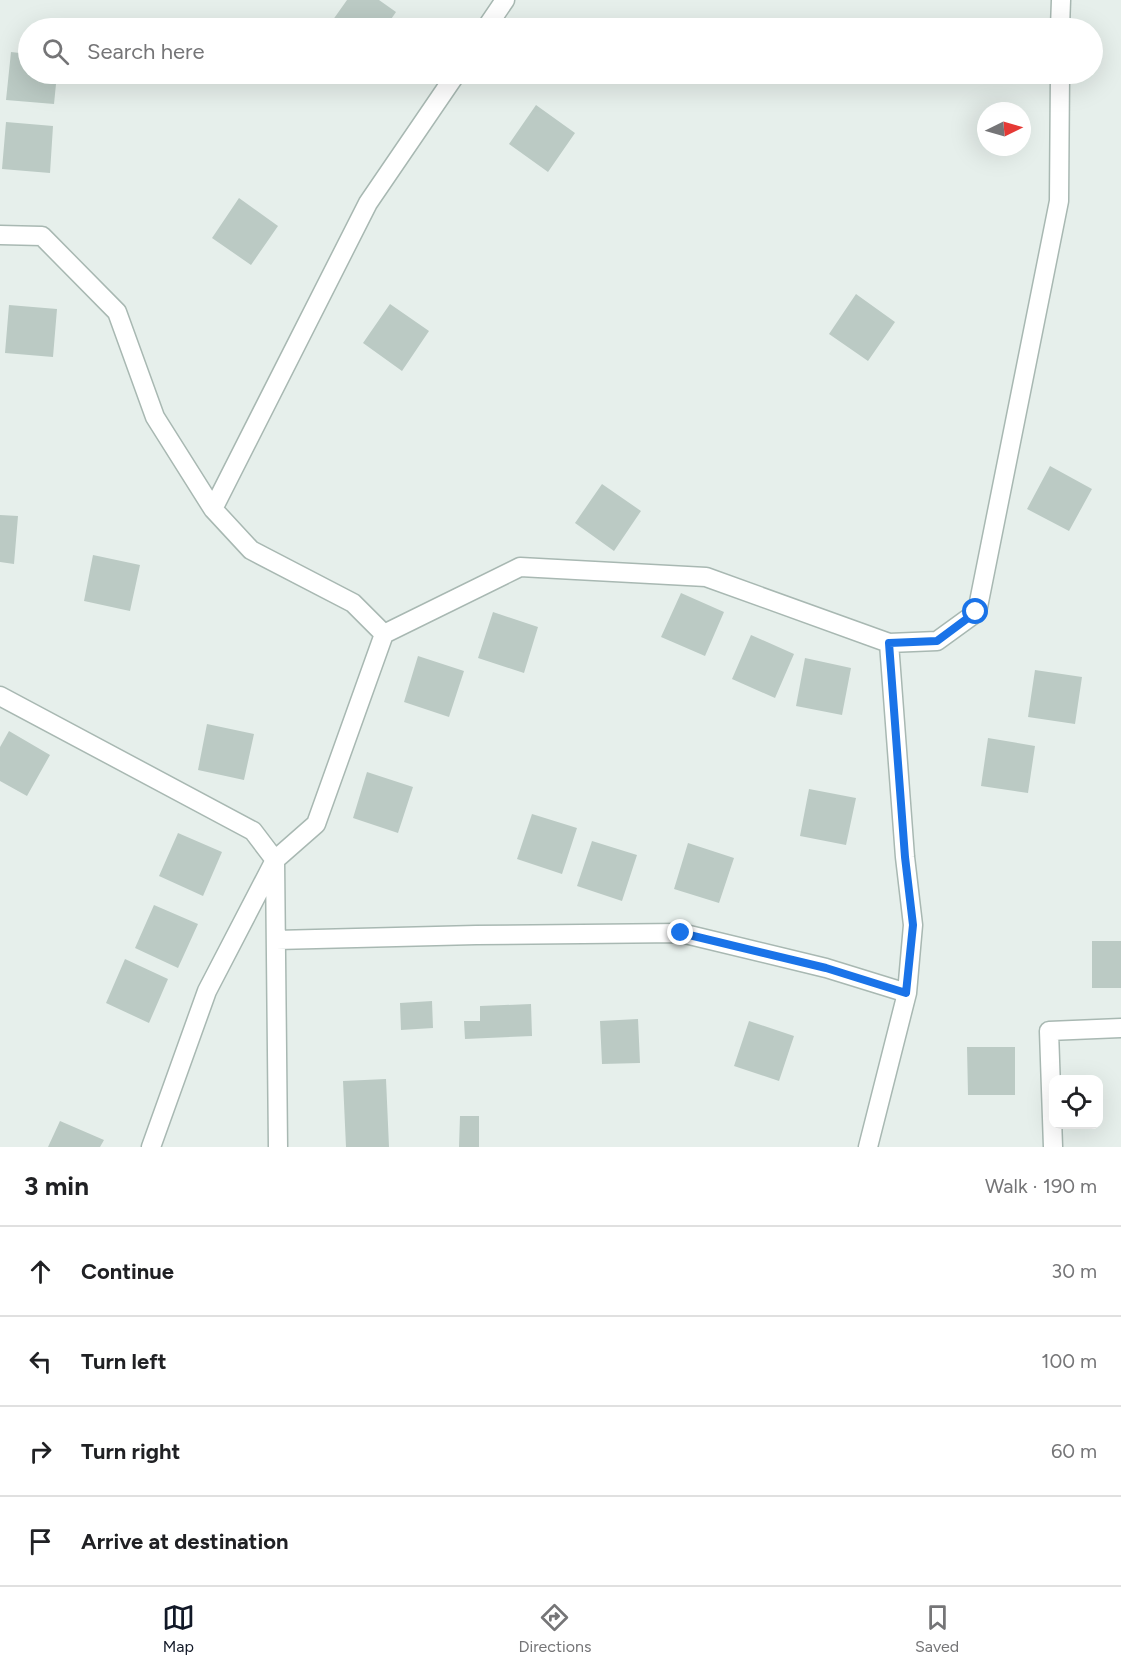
<!DOCTYPE html>
<meta charset="utf-8">
<style>
body{margin:0;font-family:Figtree,sans-serif;background:#f6f6f6;color:#202124}
.controls{position:absolute;right:18px;bottom:18px;display:grid;overflow:hidden;border-radius:12px;box-shadow:0 6px 24px #0002}
.controls button{width:54px;height:54px;display:grid;place-items:center;padding:0;border:0;border-bottom:2px solid #e0e0e0;background:#fff;color:#202124;font:30px sans-serif}
.compass{position:absolute;left:977px;top:102px;width:54px;height:54px;border-radius:50%;background:#fff;box-shadow:0 6px 24px #0002;rotate:85deg}
.stop{position:absolute;width:18px;height:18px;margin:-14px;border:4px solid #1a73e8;border-radius:50%;background:#fff}
.stop.end{background:#1a73e8;border-color:#fff;box-shadow:0 2px 6px #0008}
.list{margin:0;padding:0;list-style:none}
h2{display:flex;justify-content:space-between;align-items:center;height:78px;margin:0;padding:0 24px;font-size:26px}
h2 small{font-size:20px;font-weight:400;color:#757577}
.list li{display:grid;grid-template-columns:39px 1fr auto;gap:18px;align-items:center;box-sizing:border-box;height:90px;padding:0 24px;border-top:2px solid #e0e0e0}
.list b{display:block;font-size:22px;white-space:nowrap}
.list em{font-size:20px;font-style:normal;color:#757577}
.icon{flex:none;width:33px;height:33px;fill:none;stroke:currentColor;stroke-width:2;stroke-linecap:round;stroke-linejoin:round}
.map{position:relative;flex:none;width:1121px;height:1147px;overflow:hidden}
.search{position:absolute;background:#fff;box-shadow:0 6px 24px #0002;left:18px;right:18px;top:18px;height:66px;display:flex;align-items:center;gap:15px;box-sizing:border-box;padding:0 21px;border-radius:33px;color:#757577;font-size:22px}
.sheet{height:438px;background:#fff}
nav{display:flex;justify-content:space-around;align-items:center;box-sizing:border-box;height:84px;border-top:2px solid #e0e0e0;background:#fff;font-size:16px;color:#757577}
nav a{display:grid;justify-items:center;gap:3px}
nav .on{color:#111827}
.map>svg:first-child{display:block}
.building{fill:#bbcac4}
.lines{fill:none;stroke-linecap:round;stroke-linejoin:round}
.street-casing{stroke:#a8b8b2;stroke-width:21}
.street{stroke:#fff;stroke-width:18}
.route{stroke:#1a73e8;stroke-width:8}
</style>
<div class="map">
<svg width="1121" height="1147" viewBox="0 0 1121 1147">
<rect width="100%" height="100%" fill="#e6efeb"/>
<path class="building" d="M347,0h32l17,12 -11,16h-49l-6,-4z
M11,52l17,2v20h29l-3,30 -48,-4z
M536,105l39,28 -27,39 -39,-28z
M6,122l47,4 -3,47 -48,-4z
M239,198l39,28 -27,39 -39,-27z
M856,294l39,28 -27,39 -39,-27z
M390,304l39,27 -27,40 -39,-28z
M9,305l48,4 -4,48 -48,-4z
M1050,466l42,23 -23,42 -42,-22z
M602,484l39,27 -27,40 -39,-28z
M0,515l18,1 -4,48 -14,-2z
M93,555l47,10 -10,46 -46,-10z
M681,593l43,19 -19,44 -44,-19z
M493,612l45,15 -14,46 -46,-15z
M751,635l43,19 -19,44 -43,-19z
M418,656l46,15 -15,46 -45,-15z
M805,658l46,10 -9,47 -46,-9z
M1035,670l47,7 -7,47 -47,-7z
M207,724l47,10 -10,46 -46,-10z
M9,731l41,24 -23,41 -27,-15v-34z
M988,738l47,8 -7,47 -47,-7z
M367,772l46,15 -15,46 -45,-15z
M809,789l47,9 -10,47 -46,-9z
M532,814l45,14 -15,46 -45,-15z
M178,833l44,19 -19,44 -44,-20z
M592,841l45,14 -15,46 -45,-15z
M688,843l46,15 -15,45 -45,-14z
M154,905l44,19 -20,44 -43,-20z
M1092,941h29v47h-29z
M125,959l43,20 -19,44 -43,-20z
M432,1001l1,27 -32,2 -1,-27z
M531,1004l1,32 -67,3 -1,-18h16v-15z
M638,1019l2,44 -38,1 -2,-43z
M749,1021l45,15 -15,45 -45,-15z
M967,1047h48v48h-47z
M386,1079l3,68h-43l-3,-66z
M460,1116h19v31h-20z
M60,1121l44,19 -4,7h-52z"/>
<g class="lines">
<defs>
<path id="street" d="M486,28l19,-28
M1060,28l1,-28
M0,235l42,1 75,76 38,105 58,92 38,41 102,53 31,31 136,-67 186,10 183,66
M213,509l155,-306 88,-129
M0,696l253,135 22,29 -68,131 -56,156
M276,940l200,-5 205,-2 145,35 81,25
M278,1147l-3,-287 41,-36 68,-190
M868,1147l39,-154 6,-68 -8,-68 -16,-214 48,-2 40,-29 82,-411 1,-127
M1053,1147l-4,-116 72,-3"/>
</defs>
<use href="#street" class="street-casing"/>
<use href="#street" class="street"/>
</g>
<g class="lines">
<path class="route" d="M681,933l145,35 80,25 7,-68 -8,-68 -16,-214 48,-2 39,-29"/>
</g>
</svg>
<div class="controls">
<button><svg class="icon" aria-label="locate" viewBox="0 0 24 24"><circle cx="12" cy="12" r="6"/><path d="M12 2v4M12 18v4M2 12h4M18 12h4"/></svg></button>
</div>
<svg class="compass" viewBox="-18 -18 36 36"><path d="M0-13l5 13h-10z" fill="#e53935"/><path d="M0 13l5-13h-10z" fill="#757577"/></svg>
<div class="stop" style="left:976px;top:612px"></div>
<div class="stop end" style="left:681px;top:933px"></div>
<div class="search"><svg class="icon" aria-label="search" viewBox="0 0 24 24"><circle cx="10" cy="10" r="6"/><path d="M15 15l6 6"/></svg>Search here</div>
</div>
<section class="sheet">
<h2>3 min<small>Walk · 190 m</small></h2>
<ul class="list">
<li><svg class="icon" aria-label="ahead" viewBox="0 0 24 24"><path d="M12 20V5M6 11l6-6 6 6"/></svg><div><b>Continue</b></div><em>30 m</em></li>
<li><svg class="icon" aria-label="left" viewBox="0 0 24 24"><path d="M17 20v-9H6M10 6l-5 5 5 5"/></svg><div><b>Turn left</b></div><em>100 m</em></li>
<li><svg class="icon" aria-label="right" viewBox="0 0 24 24"><path d="M7 20v-9h11M14 6l5 5-5 5"/></svg><div><b>Turn right</b></div><em>60 m</em></li>
<li><svg class="icon" aria-label="arrive" viewBox="0 0 24 24"><path d="M6 21V4h12l-3 4 3 4H6"/></svg><div><b>Arrive at destination</b></div></li>
</ul>
</section>
<nav>
<a class="on"><svg class="icon" aria-label="map" viewBox="0 0 24 24"><path d="M3 6l6-2 6 2 6-2v14l-6 2-6-2-6 2zM9 4v14M15 6v14"/></svg>Map</a>
<a><svg class="icon" aria-label="directions" viewBox="0 0 24 24"><path d="M12 3l9 9-9 9-9-9zM9 14v-3h6M13 9l2 2-2 2"/></svg>Directions</a>
<a><svg class="icon" aria-label="saved" viewBox="0 0 24 24"><path d="M7 4h10v16l-5-4-5 4z"/></svg>Saved</a>
</nav>
